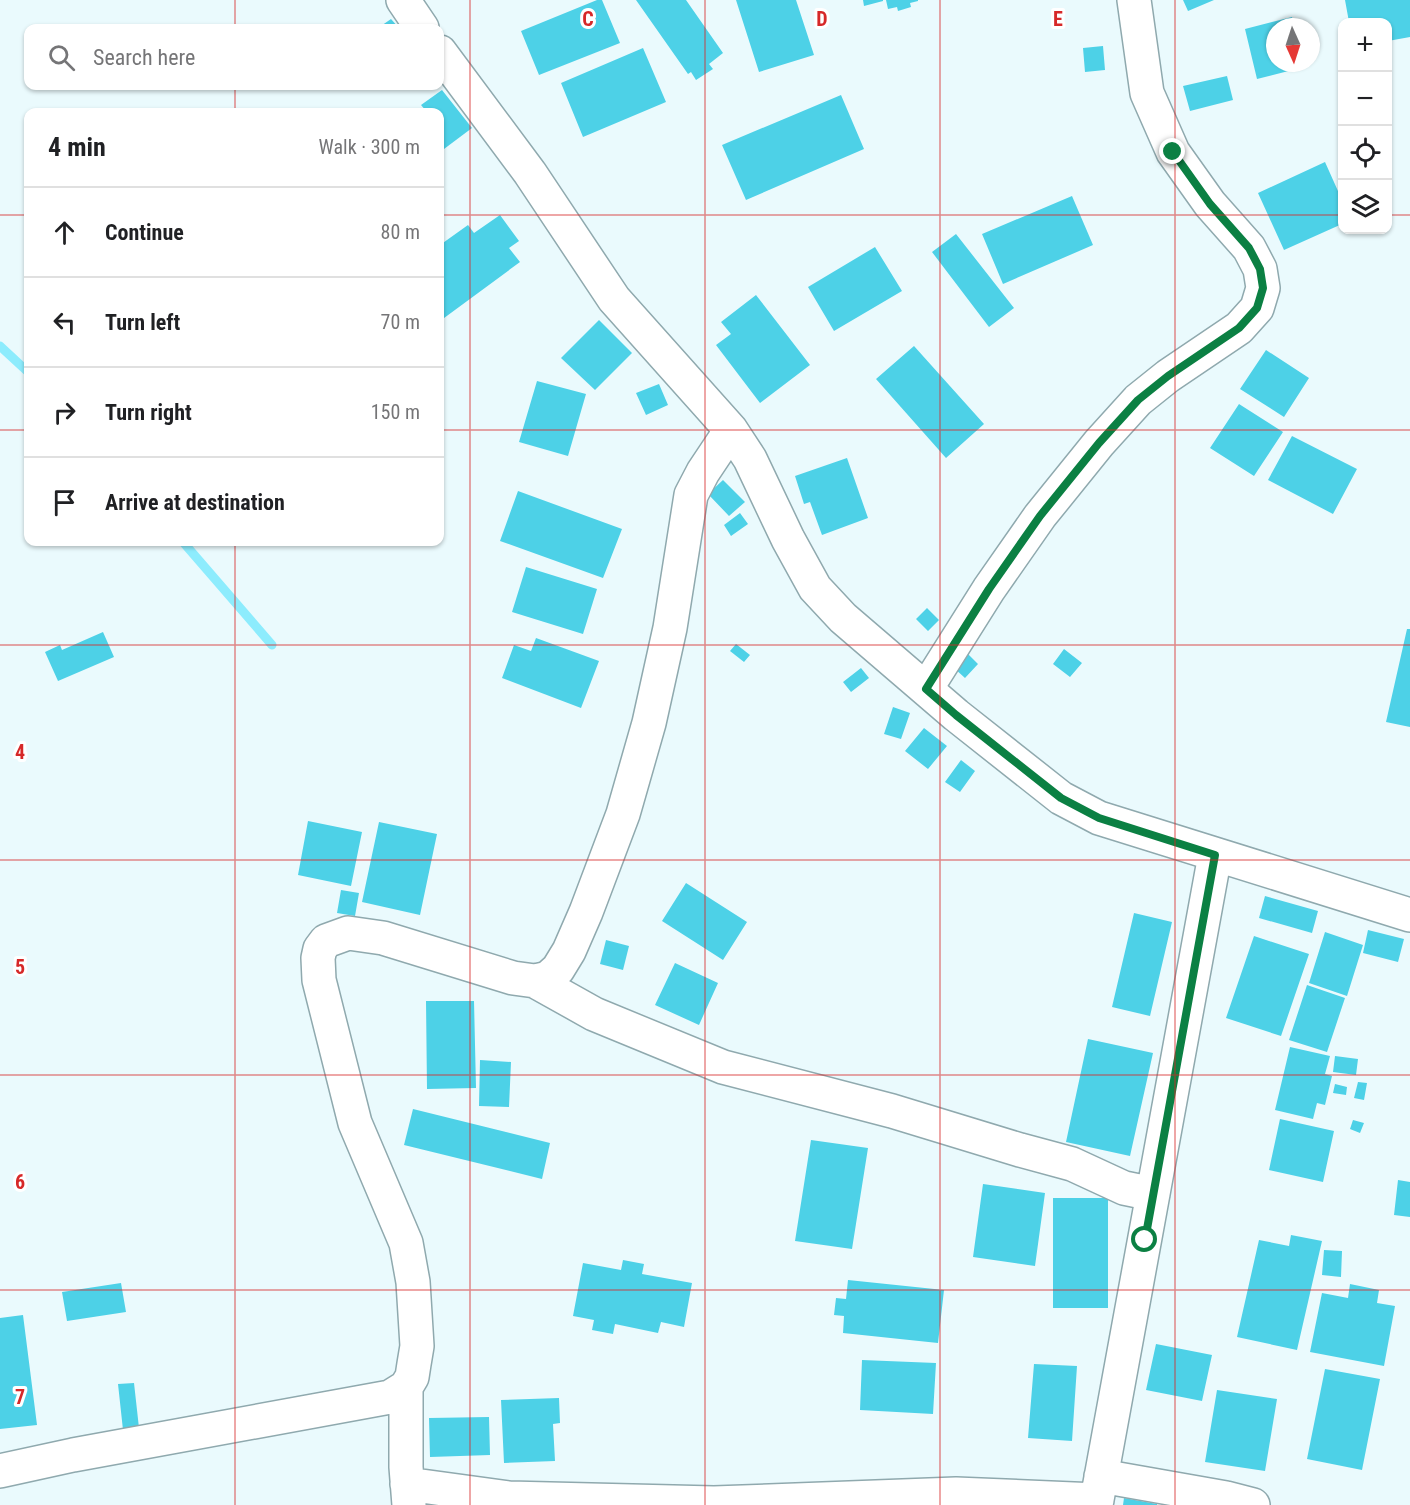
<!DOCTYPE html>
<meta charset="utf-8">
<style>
body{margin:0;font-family:"Roboto Condensed",sans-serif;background:#f2f2f2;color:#202124}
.controls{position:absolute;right:18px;top:18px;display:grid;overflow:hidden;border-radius:12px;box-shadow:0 2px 4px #0004}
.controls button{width:54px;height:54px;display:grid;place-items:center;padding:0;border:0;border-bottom:2px solid #e0e0e0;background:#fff;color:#202124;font:30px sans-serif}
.compass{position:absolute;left:1266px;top:18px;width:54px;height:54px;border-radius:50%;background:#fff;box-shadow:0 2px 4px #0004;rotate:177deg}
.stop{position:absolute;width:18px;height:18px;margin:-14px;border:4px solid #0b8043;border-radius:50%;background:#fff}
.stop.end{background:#0b8043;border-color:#fff;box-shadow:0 2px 6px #0008}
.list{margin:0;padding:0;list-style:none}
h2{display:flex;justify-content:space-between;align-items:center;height:78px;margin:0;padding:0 24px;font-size:26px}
h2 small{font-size:20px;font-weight:400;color:#757577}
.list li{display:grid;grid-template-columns:39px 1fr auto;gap:18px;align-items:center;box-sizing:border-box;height:90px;padding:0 24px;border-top:2px solid #e0e0e0}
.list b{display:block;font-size:22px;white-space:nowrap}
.list em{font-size:20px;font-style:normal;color:#757577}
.icon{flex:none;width:33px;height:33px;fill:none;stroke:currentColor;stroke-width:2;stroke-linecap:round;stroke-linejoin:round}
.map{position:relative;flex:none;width:1410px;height:1505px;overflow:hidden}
.search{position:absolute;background:#fff;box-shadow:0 2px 4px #0004;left:24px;top:24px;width:420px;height:66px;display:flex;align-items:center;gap:15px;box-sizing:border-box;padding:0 21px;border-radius:12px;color:#757577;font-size:22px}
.panel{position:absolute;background:#fff;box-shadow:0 2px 4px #0004;left:24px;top:108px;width:420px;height:438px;border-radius:12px}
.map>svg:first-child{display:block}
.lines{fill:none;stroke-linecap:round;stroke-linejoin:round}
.stream{stroke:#8decfd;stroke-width:9}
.building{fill:#4dd1e7}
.street-casing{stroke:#8fa9ae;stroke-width:36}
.street{stroke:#fff;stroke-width:33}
.route{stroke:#0b8043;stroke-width:8}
.grid{fill:none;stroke:#d62828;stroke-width:1.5;stroke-opacity:0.55}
.grid-label{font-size:20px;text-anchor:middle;font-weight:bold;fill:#d62828;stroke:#fff;stroke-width:6;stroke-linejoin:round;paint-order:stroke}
</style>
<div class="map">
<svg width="1410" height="1505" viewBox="0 0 1410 1505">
<rect width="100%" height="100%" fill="#eafafd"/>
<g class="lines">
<path class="stream" d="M0,346l28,26
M183,542l89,103"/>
</g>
<path class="building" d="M597,0h5l18,43 -81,32 -18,-44z
M636,0h50l37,53 -14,11 4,5 -17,11 -5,-8 -3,2z
M736,0h60l18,55 -55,17z
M863,0h20v1l-19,5z
M886,0h32v1l-8,2 1,4 -13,4 -1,-4 -9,2z
M1183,0h31l-26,11z
M1345,0h65v37l-22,4v-19h-39z
M1292,17l2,10h-19v36h28l1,4 -47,12 -12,-50z
M391,19l8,9h-21z
M1103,46l2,24 -20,2 -2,-24z
M643,48l23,54 -83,35 -22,-54z
M1227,76l6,24 -43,11 -7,-25z
M442,90l30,38 -32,24v-40h-13l-6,-7z
M841,95l23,54 -118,51 -24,-55z
M1325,162l17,38v24l-58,26 -26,-57z
M1072,196l21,49 -90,39 -21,-50z
M500,215l19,26 -10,7 11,14 -80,59v-76l28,-20 6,8z
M956,234l58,74 -25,19 -57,-75z
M875,247l27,44 -68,40 -26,-44z
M756,295l54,70 -50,38 -44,-58 15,-11 -10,-12z
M599,320l33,33 -37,37 -34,-32z
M914,346l70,78 -38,34 -70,-79z
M1266,350l43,28 -25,39 -44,-28z
M537,381l49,13 -18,62 -49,-14z
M659,384l9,21 -22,10 -10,-22z
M1239,404l44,28 -29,44 -44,-28z
M1292,436l65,33 -24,45 -65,-34z
M847,458l21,60 -46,17 -12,-33 -6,2 -9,-28z
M723,480l22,22 -16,14 -21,-22z
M518,491l104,38 -19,49 -103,-37z
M740,513l8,11 -17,12 -7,-11z
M526,567l71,22 -14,45 -71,-22z
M927,608l12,12 -11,11 -12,-12z
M1407,629h3v98l-24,-5z
M103,632l11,25 -56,24 -13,-29 15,-7 2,5z
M536,638l63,23 -18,47 -79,-30 12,-33 17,6z
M736,644l14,11 -6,7 -14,-11z
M1064,649l18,14 -12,14 -17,-13z
M968,654l10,10 -13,14 -11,-10z
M861,668l8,10 -18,14 -8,-10z
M893,707l17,6 -9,26 -17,-5z
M924,728l23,18 -19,23 -23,-18z
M961,760l14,11 -15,21 -15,-10z
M308,821l54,11 -11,54 -53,-11z
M379,822l58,12 -17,81 -58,-13z
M686,883l61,39 -24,38 -61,-39z
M341,890l18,3 -4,23 -18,-3z
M1265,896l53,15 -6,22 -53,-15z
M1134,913l38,9 -22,94 -38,-9z
M1368,930l36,9 -6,23 -35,-9z
M1325,932l38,13 -16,51 -38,-13z
M1254,936l55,18 -28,82 -55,-18z
M606,940l23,6 -6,24 -23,-6z
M675,963l43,20 -19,42 -44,-20z
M1307,985l38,13 -18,54 -38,-12z
M426,1001h48l2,87 -49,1z
M1088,1039l65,14 -23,103 -64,-14z
M1290,1047l40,9 -5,18 7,2 -7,29 -8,-2 -4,16 -38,-9z
M1335,1056l23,3 -2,16 -23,-3z
M480,1060l31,2 -2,45 -30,-1z
M1358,1082l9,1 -3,17 -10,-2z
M1335,1084l12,3 -1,8 -13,-2z
M413,1109l137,34 -8,36 -138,-34z
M1280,1119l54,12 -11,51 -54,-12z
M1353,1120l11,3 -4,10 -10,-4z
M811,1140l57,8 -16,101 -57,-8z
M1398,1180l12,2v35l-16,-2z
M983,1184l62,9 -10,73 -62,-9z
M1053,1198h55v110h-55z
M1291,1235l31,6 -25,109 -60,-13 22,-97 30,6z
M1324,1250l18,1 -1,26 -19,-2z
M623,1260l21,4 -2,10 50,9 -8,44 -23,-5 -3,11 -43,-9 -2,10 -21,-4 2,-10 -21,-4 10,-53 38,7z
M848,1280l96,10 -6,53 -95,-10 1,-17 -10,-1 2,-17 10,1z
M121,1283l5,29 -59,9 -5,-29z
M1350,1284l29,6 -2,13 18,3 -11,60 -74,-14 12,-59 26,5z
M23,1315l14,110 -37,4v-111z
M1156,1344l56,11 -10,46 -56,-11z
M862,1360l74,3 -3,51 -73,-4z
M1034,1364l43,2 -5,75 -44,-3z
M1325,1369l55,10 -18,91 -55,-11z
M134,1383l5,45 -16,2 -5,-46z
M1217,1390l60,9 -12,72 -60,-9z
M559,1398l1,25 -7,1 2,37 -51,2 -3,-63z
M489,1417l1,38 -60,2 -1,-39z
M1124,1498l33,6v1h-34z"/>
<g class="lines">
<defs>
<path id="street" d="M403,0l19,28
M440,52l90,121 84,126 117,131 19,29 38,80 27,49 28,30 113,97 105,83 38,20 311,97
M926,689l63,-100 51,-73 59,-73 39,-43 30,-24 71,-48 18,-20 6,-20 -3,-19 -11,-21 -39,-44 -37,-52 -26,-59 -13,-93
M535,981l59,33 129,53 169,44 128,39 52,14 52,24 29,6
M406,1387v80l3,38
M0,1471l73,-16 317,-58 16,-10 6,-10 2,-13 3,-18 -4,-64 -7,-39 -51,-120 -36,-143 -1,-22 2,-9 6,-8 22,-8 35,5 130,40 22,3 13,-3 10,-9 11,-18 17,-39 37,-98 26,-91 21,-95 21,-133 12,-23 28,-42
M1101,1476l125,22 27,7
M407,1484l102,14 205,5 242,-9 141,6
M1096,1505l119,-650"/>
</defs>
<use href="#street" class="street-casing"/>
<use href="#street" class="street"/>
</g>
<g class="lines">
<path class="route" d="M1145,1240l70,-385 -116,-37 -38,-20 -105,-83 -30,-26 63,-100 51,-73 59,-73 39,-43 30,-24 71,-48 18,-20 6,-20 -3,-19 -11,-21 -39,-44 -37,-52"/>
</g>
<path class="grid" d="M235,0v28M470,0v1505M705,0v1505M940,0v1505M1175,0v1505M235,86v26M0,215h28M440,215h902M1388,215h22M0,430h28M440,430h970M235,542v963M0,645h1410M0,860h1410M0,1075h1410M0,1290h1410"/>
<g class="grid-label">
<text x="588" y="26">C</text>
<text x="822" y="26">D</text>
<text x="1058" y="26">E</text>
<text x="20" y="759">4</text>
<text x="20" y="974">5</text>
<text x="20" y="1189">6</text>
<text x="20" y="1404">7</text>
</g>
</svg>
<div class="controls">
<button>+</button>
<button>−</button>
<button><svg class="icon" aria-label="locate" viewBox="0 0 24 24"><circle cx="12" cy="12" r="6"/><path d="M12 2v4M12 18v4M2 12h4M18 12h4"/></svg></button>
<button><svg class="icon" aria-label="layers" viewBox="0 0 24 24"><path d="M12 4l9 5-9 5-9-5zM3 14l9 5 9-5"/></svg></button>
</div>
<svg class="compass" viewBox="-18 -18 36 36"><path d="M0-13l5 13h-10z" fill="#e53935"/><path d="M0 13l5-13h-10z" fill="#757577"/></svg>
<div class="stop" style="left:1145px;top:1240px"></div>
<div class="stop end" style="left:1173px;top:152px"></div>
<div class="search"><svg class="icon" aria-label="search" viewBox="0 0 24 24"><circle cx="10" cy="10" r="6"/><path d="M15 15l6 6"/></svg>Search here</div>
<section class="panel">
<h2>4 min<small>Walk · 300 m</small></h2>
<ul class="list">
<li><svg class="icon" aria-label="ahead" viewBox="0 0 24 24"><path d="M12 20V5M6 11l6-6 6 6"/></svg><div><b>Continue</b></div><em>80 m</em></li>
<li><svg class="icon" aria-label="left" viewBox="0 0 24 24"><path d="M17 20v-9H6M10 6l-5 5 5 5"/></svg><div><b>Turn left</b></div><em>70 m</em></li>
<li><svg class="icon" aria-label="right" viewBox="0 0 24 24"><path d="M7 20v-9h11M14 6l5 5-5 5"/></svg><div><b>Turn right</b></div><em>150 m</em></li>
<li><svg class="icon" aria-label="arrive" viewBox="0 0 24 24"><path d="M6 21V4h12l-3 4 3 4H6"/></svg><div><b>Arrive at destination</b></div></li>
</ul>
</section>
</div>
